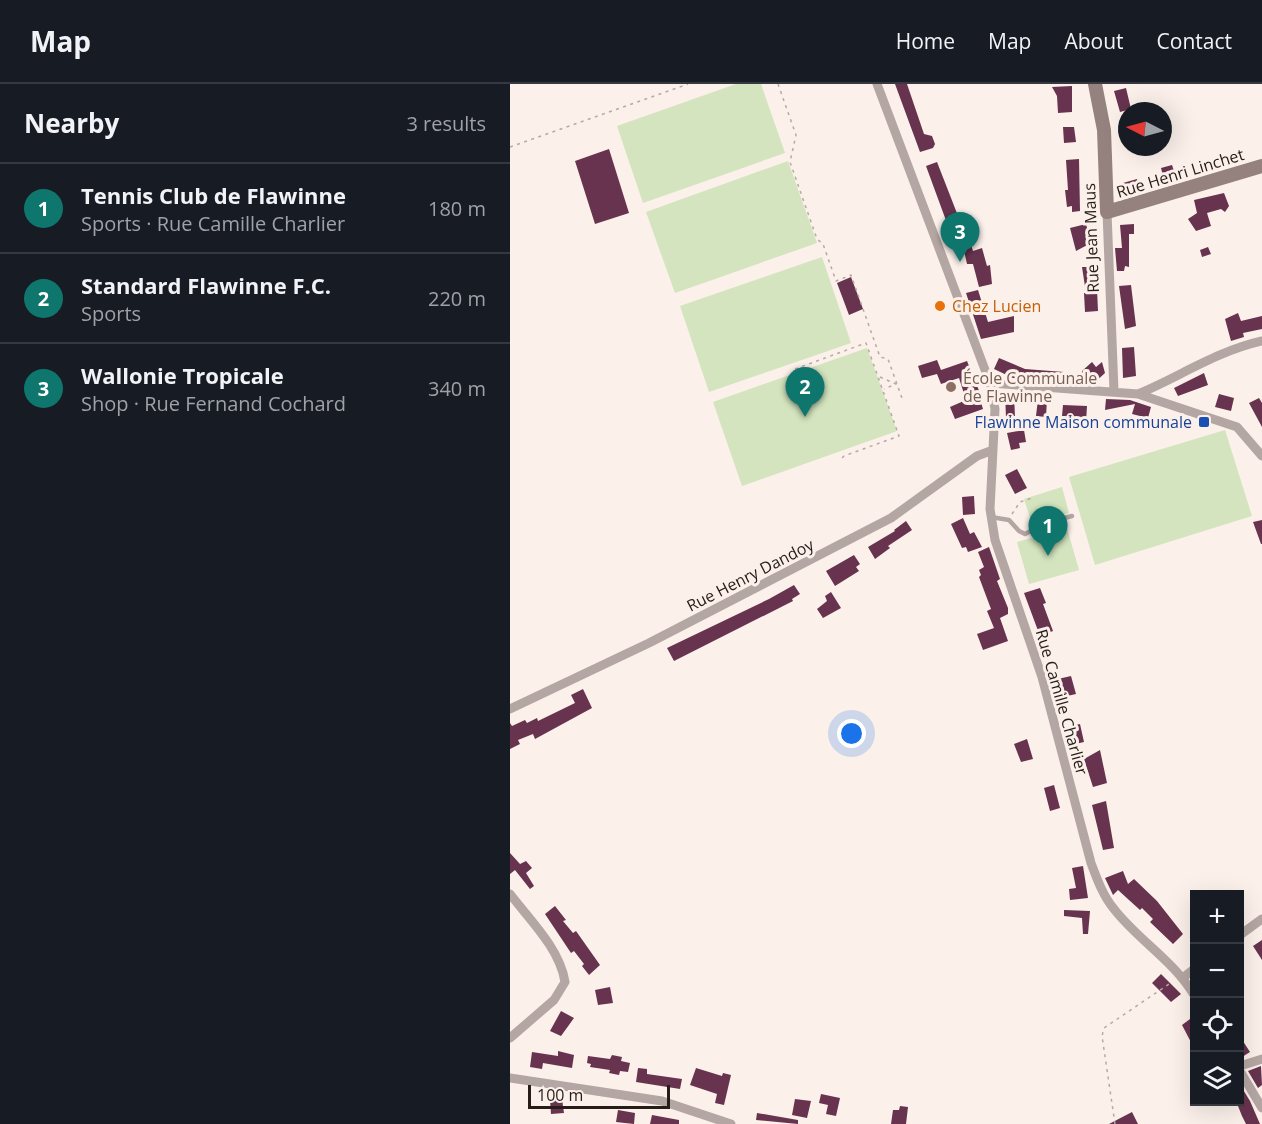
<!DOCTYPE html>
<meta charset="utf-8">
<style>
body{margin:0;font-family:"Open Sans",sans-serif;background:#242831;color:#f1f3f6}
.controls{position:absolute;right:18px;bottom:18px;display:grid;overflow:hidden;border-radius:0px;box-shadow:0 6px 24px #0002}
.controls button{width:54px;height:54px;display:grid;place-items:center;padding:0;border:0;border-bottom:2px solid #363941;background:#171b24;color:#f1f3f6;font:30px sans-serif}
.compass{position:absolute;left:608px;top:18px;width:54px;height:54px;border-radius:50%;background:#171b24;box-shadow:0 6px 24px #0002;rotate:276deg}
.scale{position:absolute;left:18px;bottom:15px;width:142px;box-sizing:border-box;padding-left:6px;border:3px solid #271d18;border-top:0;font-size:16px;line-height:21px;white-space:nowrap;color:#271d18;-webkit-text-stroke:4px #fbf0ea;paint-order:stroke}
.you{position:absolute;left:342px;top:650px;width:21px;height:21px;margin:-15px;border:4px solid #fff;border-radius:50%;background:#1a73e8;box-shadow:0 0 0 9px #1a73e833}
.badge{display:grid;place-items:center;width:39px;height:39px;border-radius:50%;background:#0f766e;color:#fff;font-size:20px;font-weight:700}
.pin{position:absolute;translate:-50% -50px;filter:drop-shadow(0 2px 3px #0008)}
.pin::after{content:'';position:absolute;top:32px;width:21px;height:18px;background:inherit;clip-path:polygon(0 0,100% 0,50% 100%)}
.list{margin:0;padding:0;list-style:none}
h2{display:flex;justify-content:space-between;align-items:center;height:78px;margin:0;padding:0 24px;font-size:26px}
h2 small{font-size:20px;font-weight:400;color:#9ea1a6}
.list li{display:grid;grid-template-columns:39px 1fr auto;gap:18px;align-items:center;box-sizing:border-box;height:90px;padding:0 24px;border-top:2px solid #363941}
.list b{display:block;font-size:22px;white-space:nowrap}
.list p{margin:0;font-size:20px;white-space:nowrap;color:#9ea1a6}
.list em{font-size:20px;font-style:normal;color:#9ea1a6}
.icon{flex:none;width:33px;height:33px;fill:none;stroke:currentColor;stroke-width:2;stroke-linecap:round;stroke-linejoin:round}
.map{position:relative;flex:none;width:752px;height:1040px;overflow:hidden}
header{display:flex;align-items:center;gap:36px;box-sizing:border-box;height:84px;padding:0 30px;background:#171b24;border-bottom:2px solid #363941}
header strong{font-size:28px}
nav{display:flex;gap:33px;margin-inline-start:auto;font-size:21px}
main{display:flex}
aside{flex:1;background:#171b24}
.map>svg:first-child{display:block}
.green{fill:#d3e4be}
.building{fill:#67334e}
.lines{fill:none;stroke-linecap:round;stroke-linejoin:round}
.path{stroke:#b5aaa4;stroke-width:1.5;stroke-dasharray:3 4.5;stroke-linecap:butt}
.lane{stroke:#b4a6a3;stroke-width:4.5}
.street{stroke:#b4a6a3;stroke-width:9}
.secondary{stroke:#95817d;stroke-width:14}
.food-dot{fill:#e8710a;stroke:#fbf0ea;stroke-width:2}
.education-dot{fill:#8d6e63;stroke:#fbf0ea;stroke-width:2}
.transit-dot{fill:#1a4fb4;stroke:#fbf0ea;stroke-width:2}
.labels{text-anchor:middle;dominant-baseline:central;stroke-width:6;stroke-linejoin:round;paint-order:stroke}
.street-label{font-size:16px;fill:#271d18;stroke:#fbf0ea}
.food-label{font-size:16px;fill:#c56008;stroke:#fbf0ea;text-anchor:start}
.education-label{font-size:16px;fill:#785e54;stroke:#fbf0ea;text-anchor:start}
.transit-label{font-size:16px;fill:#164399;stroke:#fbf0ea;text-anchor:end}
</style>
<header>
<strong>Map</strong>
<nav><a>Home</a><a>Map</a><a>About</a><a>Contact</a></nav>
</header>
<main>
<aside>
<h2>Nearby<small>3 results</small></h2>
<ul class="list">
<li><span class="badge">1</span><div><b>Tennis Club de Flawinne</b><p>Sports · Rue Camille Charlier</p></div><em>180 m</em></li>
<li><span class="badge">2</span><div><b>Standard Flawinne F.C.</b><p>Sports</p></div><em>220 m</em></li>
<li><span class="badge">3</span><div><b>Wallonie Tropicale</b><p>Shop · Rue Fernand Cochard</p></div><em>340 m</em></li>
</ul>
</aside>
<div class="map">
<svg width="752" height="1040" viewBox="0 0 752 1040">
<rect width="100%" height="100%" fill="#fbf0ea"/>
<path class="green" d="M226,0h25l24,69 -142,50 -26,-77z
M278,77l29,82 -142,50 -29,-81z
M312,173l29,86 -142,49 -29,-86z
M357,264l30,83 -155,55 -29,-84z
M715,346l27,86 -157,49 -26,-88z
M552,403l7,26 -37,11 -8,-25z
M557,444l12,42 -50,14 -12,-42z"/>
<path class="building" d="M385,0h12l17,50 8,2 3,8 -2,4 -13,4z
M562,2v26l-14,1 -1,-17 -5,-9z
M616,4l5,21 -11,3 -6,-21z
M553,43h11l2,15 -12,1z
M99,65l20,64 -34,11 -20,-63z
M569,75l1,52 -8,1v-6l-5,1 -2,-17h3l-2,-30z
M427,78l23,59 3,-1 10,31 9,-3 5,18 3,-1 2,19 -13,3 -6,-23h-6l-5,-22 -7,3 -29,-79z
M662,81l4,12 -12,3 -3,-12z
M627,95l3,11 -20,7 -4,-12z
M714,109l5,13 -4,6 -4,-3 -14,4 4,13 -15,5 -8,-12 9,-6 -3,-13z
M576,140l5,19 -15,8 -6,-23z
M624,140v10h-5v33l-4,-1 -1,5h-7l-2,-23h7l-2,-23z
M698,163l3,7 -9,3 -2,-7z
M572,183h14l2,44 -13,1 -1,-19h2z
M341,193l12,32 -14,6 -12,-32z
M621,201l5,41 -11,3 -6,-43z
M468,206l10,32 26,-6v16l-33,7 -15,-46z
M728,229l3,8 21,-5v13l-19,4 1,4 -13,4 -6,-22z
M624,263l2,29 -13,2 -1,-30z
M489,274l26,11 39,3 -1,10 -50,-4 -19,-9z
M427,276l4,10 26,-9 15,37 -2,1 3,10 -28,10 -5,-12 16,-7 -7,-22 -18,6 -4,-10 -15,4 -4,-12z
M582,278l4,5 6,-5 3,11 -12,11 -3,-3 -9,2 1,-12z
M694,289l4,12 -30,11 -4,-8z
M495,309h9l1,25h-9z
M709,310l15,4 -3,13 -16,-4z
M749,314l3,5v24l-13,-24z
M528,315h9l-1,18 -10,-1z
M596,315l24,1 21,7 -3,11 -16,-4 3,-10 -30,6z
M553,321l24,1 -1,16 -9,-1v-4l-15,-1z
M514,346l2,12 -7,1 1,5 -9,2 -4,-17z
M507,385l10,19 -12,6 -10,-19z
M464,412l1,18 -12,1 -1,-18z
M453,434l7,16 4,-2 8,15 -14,5 -2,-5 -4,1 -11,-24z
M752,436v24h-1l-8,-22z
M396,437l6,9 -24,16 2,2 -15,11 -7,-12 27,-16 -1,-1z
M479,463l11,32 -3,2 11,27v6l-8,4 8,23 -25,9 -6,-16 17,-6 -7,-17 4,-2 -12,-32 2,-2 -2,-5 5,-3 -6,-15z
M344,471l6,9 -4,3 3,4 -24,15 -9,-15z
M284,501l6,9 -8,5 1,2 -119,60 -7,-13 102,-49z
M530,504l6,15 -3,1 10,27 -13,5 -16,-43z
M321,508l10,16 -18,10 -6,-9 10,-8 -2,-5z
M561,592l5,18 -13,3 -5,-18z
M73,605l9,19 -57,31 -2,-5 -15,6 2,4 -10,5v-26l2,3 13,-6 2,3 10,-5 1,3 37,-18 -4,-8z
M570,640l4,18 -13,3 -4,-18z
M517,655l6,20 -12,3 -7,-18z
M590,666l7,33 -14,4 -9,-28z
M544,701l6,23 -10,3 -6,-23z
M596,717l8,47 -11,2 -11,-45z
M0,769l10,11 6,-3 6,7 -6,5 8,13 -4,3 -15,-19 -5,4z
M573,782l5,32 -18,2 -1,-11 7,-1 -4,-20z
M613,787l5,13 6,-5 23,22 26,33 -10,10 -23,-22 3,-3 -11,-11 -2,2 -22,-20 -5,5 -8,-17z
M45,822l11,14 -3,1 10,12 3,-2 24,34 -11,10 -7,-9 2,-2 -10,-13 -3,2 -26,-39z
M554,826l26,1 -2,23h-5l-1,-16 -18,-2z
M752,856v20l-9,-14z
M651,890l20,20 -10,8 -19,-19z
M100,903l3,16 -15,2 -3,-15z
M51,927l13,7 -13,18 -11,-5z
M684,932v32l-12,-23z
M729,951l11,17 -11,7z
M48,967l16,4 -2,13 -29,-5 -1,6 -12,-2 2,-15 26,4z
M102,971l10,2 -1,4 9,2 -2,9 -8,-1 -1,4 -10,-2 1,-3 -20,-3 1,-3 -4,-1 1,-7 22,3z
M751,982l1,19 -4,3 -10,-17z
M128,984l9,1v5l35,5 -2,10 -44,-7z
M186,984l26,8 1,-3 8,2 -7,30 -9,-2 2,-9 -27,-9z
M729,999l11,18 10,23h-14l-4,-8 -6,-15h3z
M311,1010l19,4 -4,18 -10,-2 2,-9 -9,-2z
M52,1015l2,14 -13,1 -1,-14z
M285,1015l16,2 -4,17 -15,-3z
M390,1022l8,1 -2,17h-15l2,-14h6z
M108,1026l17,3 -1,11 -18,-2z
M622,1028l6,12h-29z
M247,1029l41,7v4l-42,-4z
M142,1031l27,5v4h-29z"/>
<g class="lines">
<path class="path" d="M268,0l18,51 -6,27 27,77 6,5 13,37 15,-6 29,82 8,2 15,42
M0,63l178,-63
M285,285l71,-26 33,93 -55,20 -3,3
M370,293l16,7 -12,5
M502,430l8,-12 12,-4
M605,1040l-13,-88 2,-8 68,-46"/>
<path class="lane" d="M481,433l18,3 10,11 6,3 23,-12 24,-6"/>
<path class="street" d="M367,0l113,299 5,26 -5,100 5,31 47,137 49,186c6,16 12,33 23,46 24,31 60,52 80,86
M597,128l7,179
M480,299l148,11 99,33 25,29
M628,310c41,-17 79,-43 124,-53
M0,625l139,-66 242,-125 86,-62 16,-6
M0,810c20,26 50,55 55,88l-11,18 -44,38
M730,851l22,-16
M674,893l10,-8
M730,982l22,-7
M730,987l22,37
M0,994l152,23 69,23"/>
<path class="secondary" d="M585,0l9,46 3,82 155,-46"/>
</g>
<circle class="food-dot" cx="430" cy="222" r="6"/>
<circle class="education-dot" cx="441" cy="303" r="6"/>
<rect class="transit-dot" x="688" y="332" width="12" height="12" rx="3"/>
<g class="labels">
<g class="street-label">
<text transform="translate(670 89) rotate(-17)">Rue Henri Linchet</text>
<text transform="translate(581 154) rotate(-92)">Rue Jean Maus</text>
<text transform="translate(240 491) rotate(-27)">Rue Henry Dandoy</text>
<text transform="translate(552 618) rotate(74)">Rue Camille Charlier</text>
</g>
<g class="food-label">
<text x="442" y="222">Chez Lucien</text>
</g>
<g class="education-label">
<text x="453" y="294">École Communale<tspan x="453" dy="18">de Flawinne</tspan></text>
</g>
<g class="transit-label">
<text x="682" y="338">Flawinne Maison communale</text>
</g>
</g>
</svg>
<div class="controls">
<button>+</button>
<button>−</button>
<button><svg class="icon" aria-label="locate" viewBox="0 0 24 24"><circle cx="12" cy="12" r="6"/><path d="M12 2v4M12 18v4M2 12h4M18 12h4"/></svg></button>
<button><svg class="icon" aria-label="layers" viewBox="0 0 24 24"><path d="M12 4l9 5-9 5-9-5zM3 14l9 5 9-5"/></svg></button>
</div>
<svg class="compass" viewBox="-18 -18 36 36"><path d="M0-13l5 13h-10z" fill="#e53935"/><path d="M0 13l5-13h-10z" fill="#9ea1a6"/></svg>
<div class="scale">100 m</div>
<div class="you"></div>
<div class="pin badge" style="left:538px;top:472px">1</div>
<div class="pin badge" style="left:295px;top:333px">2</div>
<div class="pin badge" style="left:450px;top:178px">3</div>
</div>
</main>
